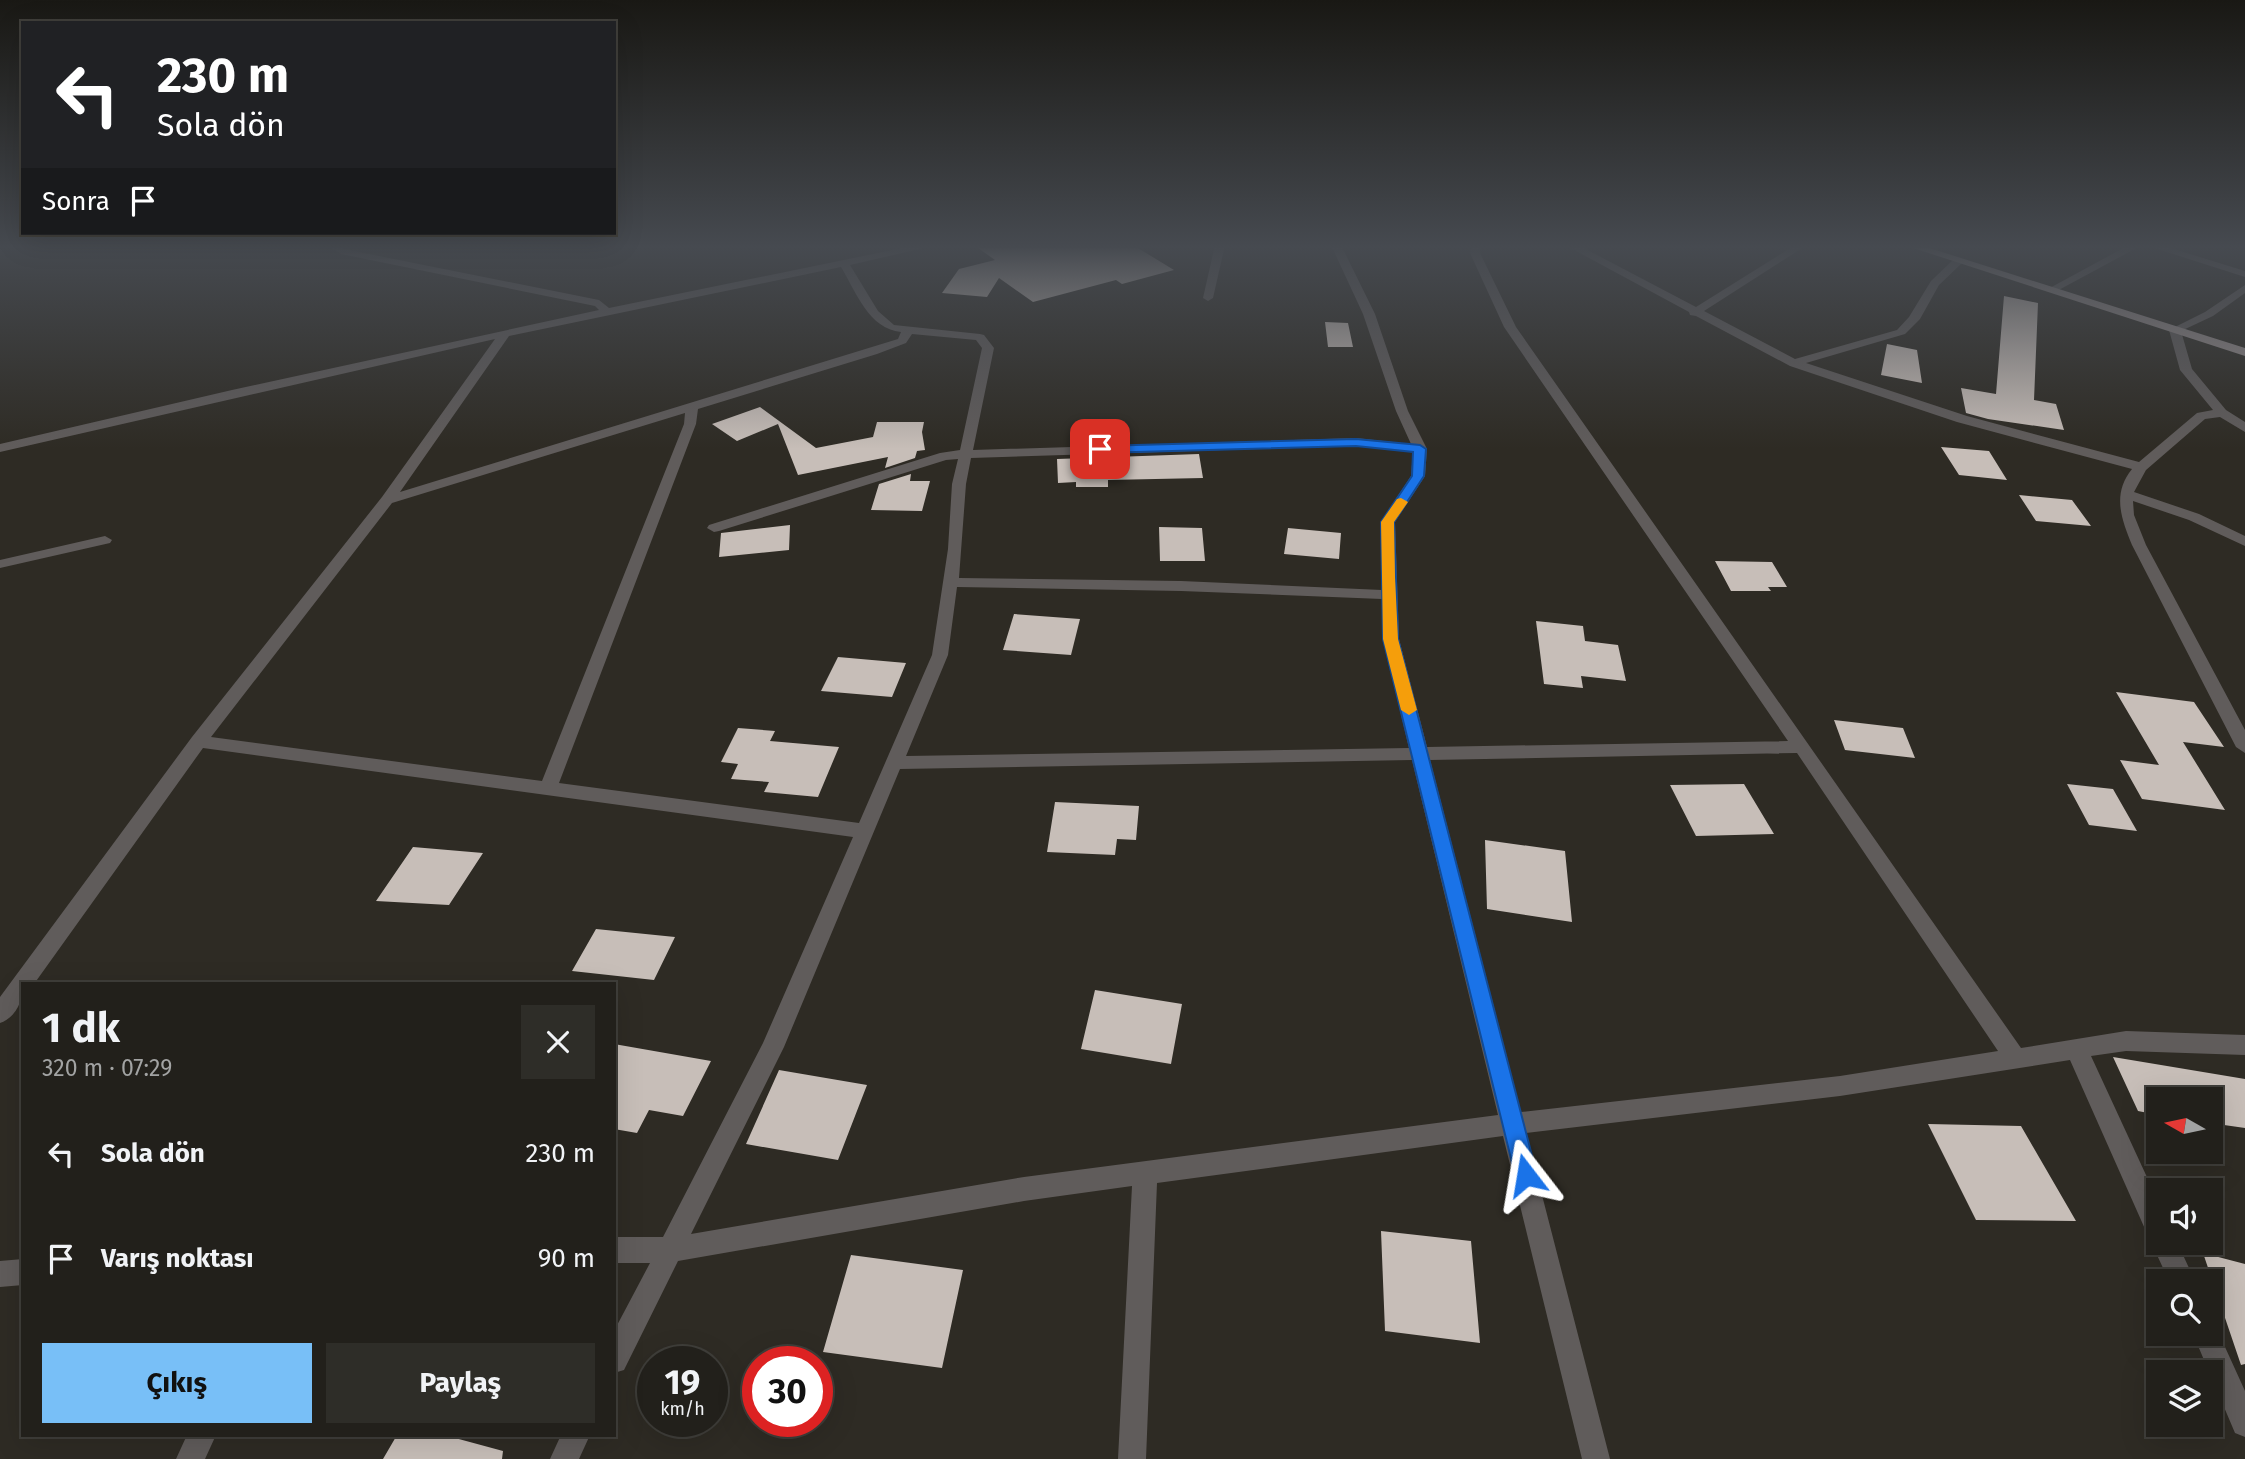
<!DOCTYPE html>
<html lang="tr">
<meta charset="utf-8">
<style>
body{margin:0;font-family:"Fira Sans",sans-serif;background:#2e2d28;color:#f1f3f6;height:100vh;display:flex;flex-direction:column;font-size:26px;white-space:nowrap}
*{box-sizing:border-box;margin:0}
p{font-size:23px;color:#a2a3a3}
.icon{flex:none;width:38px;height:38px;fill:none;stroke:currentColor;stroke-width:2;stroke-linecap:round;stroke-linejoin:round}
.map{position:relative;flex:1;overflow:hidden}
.side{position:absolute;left:21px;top:982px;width:595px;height:455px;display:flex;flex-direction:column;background:#22201b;border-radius:0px;box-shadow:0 7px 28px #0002,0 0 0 2px #3f3e3a}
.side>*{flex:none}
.guide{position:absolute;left:21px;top:21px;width:595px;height:214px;border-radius:0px;box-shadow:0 7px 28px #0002,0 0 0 2px #3f3e3a;background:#202124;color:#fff;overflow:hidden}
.needle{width:46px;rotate:279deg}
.controls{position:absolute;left:2146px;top:1087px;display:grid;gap:14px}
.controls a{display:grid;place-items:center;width:77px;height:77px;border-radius:0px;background:#22201b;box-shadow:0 7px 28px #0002,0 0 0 2px #3f3e3a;font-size:35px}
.speed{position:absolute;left:637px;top:1346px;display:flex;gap:14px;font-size:35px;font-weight:700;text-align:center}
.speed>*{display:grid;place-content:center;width:91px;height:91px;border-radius:50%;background:#22201b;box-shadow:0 7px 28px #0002,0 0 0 2px #3f3e3a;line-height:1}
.speed small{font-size:18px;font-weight:400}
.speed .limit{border:10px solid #d22;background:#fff;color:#111}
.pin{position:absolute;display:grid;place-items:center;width:60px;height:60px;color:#fff;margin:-30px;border-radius:14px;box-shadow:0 4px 10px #0006}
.me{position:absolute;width:77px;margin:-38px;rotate:346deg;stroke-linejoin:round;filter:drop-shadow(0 0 5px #0008)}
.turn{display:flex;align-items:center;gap:24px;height:147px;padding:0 21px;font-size:32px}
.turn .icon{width:91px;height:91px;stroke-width:2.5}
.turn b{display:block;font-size:49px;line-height:60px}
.then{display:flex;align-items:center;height:66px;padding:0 21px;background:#0003;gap:14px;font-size:26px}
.round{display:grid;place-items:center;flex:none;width:74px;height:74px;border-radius:0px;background:#2e2d28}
.headline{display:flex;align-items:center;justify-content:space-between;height:119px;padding:0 21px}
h1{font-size:42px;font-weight:700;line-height:52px}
.action{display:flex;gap:14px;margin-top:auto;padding:14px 21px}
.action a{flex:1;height:80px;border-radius:0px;background:#78bff7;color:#111;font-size:28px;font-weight:700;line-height:80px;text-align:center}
.action a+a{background:#2e2d28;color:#f1f3f6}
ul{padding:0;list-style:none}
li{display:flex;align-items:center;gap:21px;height:105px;padding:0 21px}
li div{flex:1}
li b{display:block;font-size:26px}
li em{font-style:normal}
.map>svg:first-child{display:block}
.building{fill:#c7beb8}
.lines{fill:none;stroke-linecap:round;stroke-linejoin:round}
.minor{fill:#605c5b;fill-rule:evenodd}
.major{fill:#958c8b;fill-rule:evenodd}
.route{fill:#1a73e8;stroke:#114b97;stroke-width:2}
.slow{fill:#f59e0b}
</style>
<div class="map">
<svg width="2245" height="1459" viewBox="0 0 2245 1459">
<rect width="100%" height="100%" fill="#2e2b24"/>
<!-- building -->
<path class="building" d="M974 245H1133L1174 270 1122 284 1116 280 1033 302 999 278 987 297 942 293 959 269 995 260Z
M2004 296 2038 303 2034 400 2056 404 2064 430 1988 419 1966 413 1961 388 1996 394Z
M1325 322 1348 323 1353 347H1328Z
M1887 344 1917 350 1922 383 1881 375Z
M760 407 816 448 873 437 877 422H924L922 432 925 450 917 451 915 458 885 468 888 457 798 475 778 424 737 441 712 424Z
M1941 447 1989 451 2007 480 1959 475Z
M1199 454 1203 478 1108 480V487H1076V482L1058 483 1057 459Z
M911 474 910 481H930L922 511 871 510 879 484Z
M2019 495 2072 500 2091 526 2036 521Z
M790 525 789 550 719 557 721 533Z
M1159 527 1202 528 1205 561H1160Z
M1288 528 1341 533 1339 559 1284 554Z
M1715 561 1772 562 1787 587H1768L1771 591H1731Z
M1014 614 1080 619 1071 655 1003 650Z
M1536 621 1583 626 1585 641 1618 645 1626 681 1581 676 1583 688 1544 684Z
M838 657 906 663 892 697 821 691Z
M2116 692 2194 702 2224 747 2183 742 2225 810 2142 799 2120 760 2159 765Z
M1834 720 1903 728 1915 758 1845 750Z
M738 728 775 731 770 741 839 747 818 797 764 792 769 782 731 779 738 764 721 762Z
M1744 784 1774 834 1696 836 1670 785Z
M2067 784 2113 789 2137 831 2089 825Z
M1055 802 1139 806 1136 840 1117 839 1115 855 1047 852Z
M1485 840 1565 851 1572 922 1487 909Z
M413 847 483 853 449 905 376 901Z
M596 929 675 937 654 980 572 971Z
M1095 990 1182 1004 1171 1064 1081 1049Z
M614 1044 711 1061 683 1116 649 1110 637 1133 614 1129Z
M2113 1057 2245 1079V1128L2210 1123V1099H2158V1115L2138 1111Z
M779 1070 867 1085 838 1160 746 1144Z
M1928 1124 2021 1126 2076 1221 1976 1220Z
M1381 1231 1471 1241 1480 1343 1385 1331Z
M2203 1253 2245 1264V1364L2241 1365Z
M851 1255 963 1270 942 1368 823 1352Z
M397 1435H444L503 1451 502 1459H383Z"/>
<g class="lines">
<!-- minor -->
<path class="minor" d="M327 245H339L344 249 599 300 609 308 917 245H937L850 265 878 311 894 325 980 334 984 335 994 348 973 450 1356 438 1411 444 1396 411 1363 314 1331 245H1341L1375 314 1408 411 1427 449 1425 476 1395 522 1399 639 1427 747 1788 741 1504 327 1470 253 1471 245H1481L1480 253 1516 327 2021 1048 2126 1031 2245 1035V1055L2126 1051 2091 1056 2158 1201V1242H2177L2195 1281H2169L2151 1242 2153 1239 2149 1238 2070 1060 1840 1096 1526 1133 1610 1459H1582L1503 1136 1157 1183 1146 1459H1118L1132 1186 1024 1201 678 1261 624 1370 614 1373V1331L650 1263H614V1237H663L763 1043 853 837 203 748 34 984H23C23 1000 17 1017 0 1023V997L192 737 382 497 495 339 0 452V444L232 390 599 310 595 306 341 254ZM841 267C856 292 869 329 901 332L898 339 400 492 509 336ZM912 334 976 340 982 348 960 450 940 453 709 525 707 528 714 532 719 531 946 460 958 459 952 484 948 549 932 655 859 823 559 783 696 424 698 409 877 354 906 343ZM685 413 684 424 542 781 211 737 392 503ZM1356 446 1413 452 1411 476 1381 522 1382 590 1181 581 959 578 966 484 971 458ZM957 587 1181 591 1382 599 1383 639 1409 748 906 756 948 655ZM1797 753 1998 1051 1840 1076 1521 1112 1430 760ZM1412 760 1498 1115 1024 1177 691 1234 784 1047 900 769Z
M1215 245H1225L1213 298 1208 301 1203 298Z
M1565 245H1578L1696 307 1795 245H1807L1704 311 1795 359 1897 330 1909 317 1931 281 1954 259H1962V263L1939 285 1920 319 1905 334 1806 363 1967 416 2139 462 2197 413 2213 410 2180 370 2169 330 2205 312 2245 285V293L2213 316 2181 331 2192 369 2226 410 2245 422V432L2220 417 2205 419 2146 470 2134 492 2199 514 2245 536V546L2189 520 2133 501 2134 515 2146 545 2245 730V753L2236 747 2132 545C2121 518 2112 494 2132 469L1957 422 1790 366 1696 316 1690 315 1689 312Z
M2129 245H2142L2055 292 2046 290Z
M2145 245H2161L2245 271V277Z
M105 536 112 540 110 543 0 568V560Z
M23 1259V1285L0 1287V1261Z
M2210 1322 2215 1325 2245 1391V1437L2235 1433 2193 1334H2210Z
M187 1435H216L205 1459H176Z
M561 1435H590L579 1459H550Z"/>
<!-- major -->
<path class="major" d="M1904 245H1920L2245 348V356Z"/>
</g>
<!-- sky -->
<linearGradient id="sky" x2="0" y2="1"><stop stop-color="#191814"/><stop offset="0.55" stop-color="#464a50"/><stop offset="1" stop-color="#464a50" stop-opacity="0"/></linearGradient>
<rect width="2245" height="449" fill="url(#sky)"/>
<!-- route -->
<path class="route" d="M1356 439 1420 445 1426 449 1424 476 1394 522 1398 639 1537 1175 1534 1183 1526 1186 1518 1183 1515 1175 1383 639 1381 522 1412 476 1413 452 1356 446 1100 453 1094 449 1100 446Z"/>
<!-- slow -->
<path class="slow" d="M1401 498 1408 502 1394 522 1395 577 1398 639 1417 710 1409 715 1401 710 1383 639 1382 577 1381 522 1397 499Z"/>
</svg>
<div class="controls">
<a><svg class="needle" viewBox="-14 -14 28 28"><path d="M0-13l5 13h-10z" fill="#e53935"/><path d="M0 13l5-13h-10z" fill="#a2a3a3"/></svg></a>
<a><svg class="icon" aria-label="sound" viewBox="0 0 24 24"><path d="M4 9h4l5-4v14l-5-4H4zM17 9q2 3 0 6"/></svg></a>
<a><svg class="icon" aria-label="search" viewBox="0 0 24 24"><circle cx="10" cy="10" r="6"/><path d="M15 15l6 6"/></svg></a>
<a><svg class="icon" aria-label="layers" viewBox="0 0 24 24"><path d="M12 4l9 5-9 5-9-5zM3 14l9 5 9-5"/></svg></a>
</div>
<div class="speed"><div>19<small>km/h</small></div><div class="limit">30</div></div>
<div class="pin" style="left:1100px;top:449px;background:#d93025"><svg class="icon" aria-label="arrive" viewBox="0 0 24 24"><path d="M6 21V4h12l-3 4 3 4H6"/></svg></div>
<svg class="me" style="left:1526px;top:1175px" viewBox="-20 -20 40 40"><path d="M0-17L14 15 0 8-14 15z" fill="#1a73e8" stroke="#fff" stroke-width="4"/></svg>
<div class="guide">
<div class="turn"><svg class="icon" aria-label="left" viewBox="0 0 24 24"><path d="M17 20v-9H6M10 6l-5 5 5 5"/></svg><div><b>230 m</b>Sola dön</div></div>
<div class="then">Sonra<svg class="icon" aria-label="arrive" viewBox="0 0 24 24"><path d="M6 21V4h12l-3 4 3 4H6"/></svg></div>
</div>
<section class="side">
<div class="headline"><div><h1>1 dk</h1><p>320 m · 07:29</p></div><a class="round"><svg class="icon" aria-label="close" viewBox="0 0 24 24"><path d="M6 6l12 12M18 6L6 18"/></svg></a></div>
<ul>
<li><svg class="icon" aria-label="left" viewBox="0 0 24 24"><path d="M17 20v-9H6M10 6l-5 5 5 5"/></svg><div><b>Sola dön</b></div><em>230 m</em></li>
<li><svg class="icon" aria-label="arrive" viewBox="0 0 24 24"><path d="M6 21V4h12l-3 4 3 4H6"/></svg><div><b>Varış noktası</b></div><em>90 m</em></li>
</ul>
<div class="action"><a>Çıkış</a><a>Paylaş</a></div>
</section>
</div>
